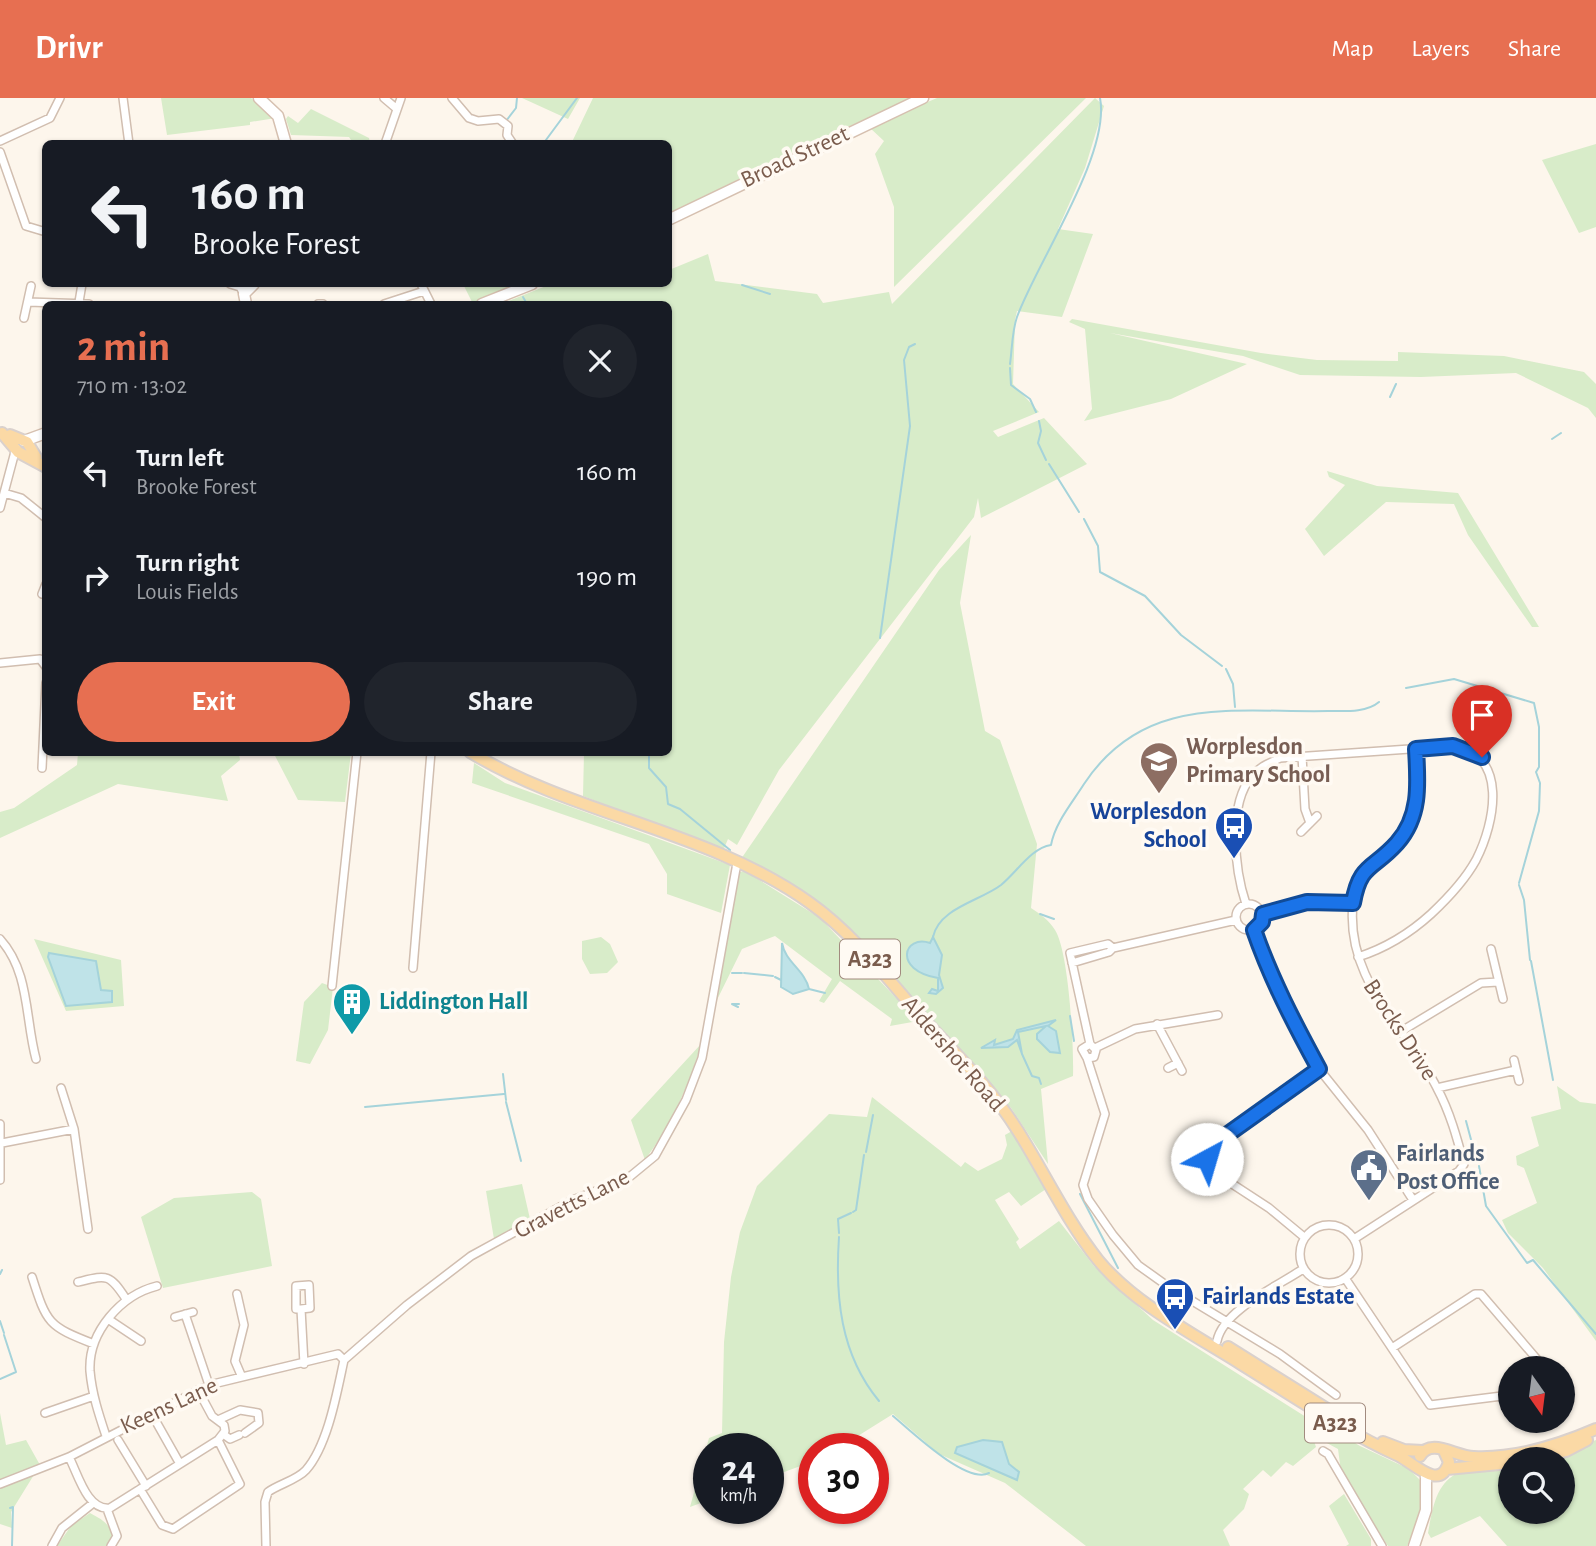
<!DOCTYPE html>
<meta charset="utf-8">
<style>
body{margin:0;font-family:"Alegreya Sans",sans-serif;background:#20242c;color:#f1f3f6;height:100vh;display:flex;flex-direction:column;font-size:26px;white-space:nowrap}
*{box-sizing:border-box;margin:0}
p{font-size:23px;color:#9ea1a6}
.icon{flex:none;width:38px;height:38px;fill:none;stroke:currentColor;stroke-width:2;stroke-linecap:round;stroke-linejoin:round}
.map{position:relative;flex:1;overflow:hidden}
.drawer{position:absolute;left:42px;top:203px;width:630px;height:455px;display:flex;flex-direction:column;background:#171b24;border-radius:10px;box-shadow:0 2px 5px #0004}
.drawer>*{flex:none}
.banner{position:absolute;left:42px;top:42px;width:630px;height:147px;border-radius:10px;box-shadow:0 2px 5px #0004;background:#171b24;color:#f1f3f6;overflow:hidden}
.needle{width:46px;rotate:166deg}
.tools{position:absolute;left:1498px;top:1258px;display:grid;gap:14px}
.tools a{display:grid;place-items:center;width:77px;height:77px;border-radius:50%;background:#171b24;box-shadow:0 2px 5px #0004;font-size:35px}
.speed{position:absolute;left:693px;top:1335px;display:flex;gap:14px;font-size:35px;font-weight:700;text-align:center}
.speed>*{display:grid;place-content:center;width:91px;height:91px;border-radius:50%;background:#171b24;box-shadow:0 2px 5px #0004;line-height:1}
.speed small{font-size:18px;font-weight:400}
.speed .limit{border:10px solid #d22;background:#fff;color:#111}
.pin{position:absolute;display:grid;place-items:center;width:60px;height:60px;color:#fff;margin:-72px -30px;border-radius:50% 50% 50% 0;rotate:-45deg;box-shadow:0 0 7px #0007}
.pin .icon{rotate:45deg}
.me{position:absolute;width:77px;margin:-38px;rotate:39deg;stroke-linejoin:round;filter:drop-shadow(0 0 5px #0008)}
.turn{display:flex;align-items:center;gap:24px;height:147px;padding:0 35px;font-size:32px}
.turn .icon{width:91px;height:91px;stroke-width:2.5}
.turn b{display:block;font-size:49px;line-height:60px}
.round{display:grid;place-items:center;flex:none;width:74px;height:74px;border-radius:37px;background:#20242c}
.headline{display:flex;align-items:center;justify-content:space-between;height:119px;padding:0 35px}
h1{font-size:42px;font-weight:700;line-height:52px;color:#e76f51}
.primary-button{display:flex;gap:14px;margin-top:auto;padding:14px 35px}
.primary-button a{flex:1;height:80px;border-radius:42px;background:#e76f51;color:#fff;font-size:28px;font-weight:700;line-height:80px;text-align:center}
.primary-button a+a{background:#20242c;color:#f1f3f6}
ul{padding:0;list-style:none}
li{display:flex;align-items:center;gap:21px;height:105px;padding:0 35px}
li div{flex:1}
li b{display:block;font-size:26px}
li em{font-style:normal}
header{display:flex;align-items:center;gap:42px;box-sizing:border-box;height:98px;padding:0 35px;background:#e76f51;color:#fff}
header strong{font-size:33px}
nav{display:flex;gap:38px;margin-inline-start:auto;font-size:24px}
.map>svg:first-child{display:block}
.green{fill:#d8ecc9;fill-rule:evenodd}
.water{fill:#bfe3e8;stroke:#a5d3da;stroke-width:2}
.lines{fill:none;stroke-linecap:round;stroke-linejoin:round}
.stream{stroke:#a5d3da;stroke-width:2}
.street-casing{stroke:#d1beb0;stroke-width:10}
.secondary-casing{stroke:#d6c0b0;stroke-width:13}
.primary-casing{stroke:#dad1cd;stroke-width:14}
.street{stroke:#fff;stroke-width:7}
.secondary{stroke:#fff;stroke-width:10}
.primary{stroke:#fbd9a5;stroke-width:10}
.route-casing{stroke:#114b97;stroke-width:18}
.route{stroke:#1a73e8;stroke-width:12}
.labels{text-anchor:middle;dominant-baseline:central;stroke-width:7;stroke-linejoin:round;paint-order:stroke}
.shield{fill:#fffaf3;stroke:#a28b7f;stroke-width:2}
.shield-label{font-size:23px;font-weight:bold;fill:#7a5c4d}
.street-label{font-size:24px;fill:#7a5c4d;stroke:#fffaf3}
.education-label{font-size:24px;font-weight:bold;fill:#785e54;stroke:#fffaf3;text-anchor:start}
.transit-label{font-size:24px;font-weight:bold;fill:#164399;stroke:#fffaf3;text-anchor:end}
.culture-label{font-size:24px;font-weight:bold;fill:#0d838f;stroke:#fffaf3;text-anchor:start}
.service-label{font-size:24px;font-weight:bold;fill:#4e5e75;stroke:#fffaf3;text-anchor:start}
</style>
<header>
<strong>Drivr</strong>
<nav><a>Map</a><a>Layers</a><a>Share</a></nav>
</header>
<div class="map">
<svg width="1596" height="1448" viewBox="0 0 1596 1448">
<rect width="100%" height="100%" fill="#fdf6ec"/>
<!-- green -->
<path class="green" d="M161 0H251L276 20 250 24V27L167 37Z
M522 0H580L568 21Z
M593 0H914L820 41 669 116 668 46H571Z
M937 0H1086L894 189V109L875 56 884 43 869 29Z
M1095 0 1104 8 1085 70 1058 131 1093 136 1062 219 1017 213 1015 222 1013 286 1039 314 993 333 998 339 1044 320 1087 366 981 420 978 400 974 419 779 672 737 747 728 741 723 753 583 698 584 655 668 654V206H501L551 186H668L669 172 708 156 715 183 817 196 823 205 889 194 892 206Z
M311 11 369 40 370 45H353L349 39 291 37 286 21 288 18 298 25Z
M1596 46V129L1579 135 1542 62Z
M463 186H521L473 206Z
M1072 221 1261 255 1317 262 1398 263V254L1504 258 1584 274 1596 286V320L1588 310 1516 275 1421 279 1300 277 1243 258 1110 235 1247 266 1171 301 1084 323 1092 311 1085 231 1069 224Z
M1327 373 1377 388 1458 395 1539 529H1532L1468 437 1454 406 1386 404 1324 458 1305 431 1345 387 1329 379Z
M971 437 960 505 985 633 1000 642 1037 746 1031 810C1040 816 1049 822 1055 832 1069 854 1074 949 1073 978L1041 991 1048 1066 1011 1010 854 835 820 805 787 784 741 761 939 472Z
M273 654 351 655 345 704 298 702Z
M78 655H239L240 662 221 678 228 703 118 686 0 740V714L14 710 77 667Z
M474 665 505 685 730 767 721 815 667 796V776L649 746 472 685Z
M745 773 820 820 918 923 890 928 892 921 840 883 824 905 819 903 832 881 775 838 742 851 715 906 740 774Z
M601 839 610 846 618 864 607 875 590 876 582 861V843Z
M34 841 121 862 124 908 66 913ZM49 855 96 863 101 892 48 859Z
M322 885 333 889 328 932 310 966 296 963 304 904Z
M701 946C689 989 671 1026 645 1062L631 1022Z
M1557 988 1580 1004 1596 1006V1243L1543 1170 1508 1135 1502 1122 1537 1105 1524 1070 1517 1067 1516 1058 1539 1048 1531 1019 1561 1011Z
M872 999 961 1069 965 1064 978 1073 1002 1061 1007 1047 1005 1037 1012 1033 1046 1091 1021 1108 1009 1094 995 1102 1019 1141 1016 1144 1020 1151 1059 1123 1094 1168 1153 1222 1306 1319 1316 1349 1293 1368 1286 1364 1271 1379 1263 1372 1243 1391 1249 1396 1244 1411 1223 1432 1230 1448H1086L1005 1385 939 1356 893 1316 837 1351H814V1363L768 1380V1351H709V1402L690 1409 709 1340 722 1335 724 1244 731 1179 740 1134 757 1088 829 1016 867 1019Z
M522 1086 530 1121 494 1141 486 1093Z
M252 1094 261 1101 272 1168 163 1190 141 1119 174 1100Z
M0 1315 6 1347 26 1342 40 1367 11 1414 12 1430 0 1426Z
M1320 1324 1360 1348 1409 1371 1420 1382 1421 1415 1407 1448H1388L1341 1374 1338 1351 1325 1344Z
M1596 1342V1448H1507L1480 1418 1431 1440 1428 1435C1432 1414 1435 1387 1456 1376L1510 1371V1414H1563V1362L1548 1361Z
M1344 1396 1371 1441V1448H1346L1349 1446 1329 1408Z
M90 1415C103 1422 109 1425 114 1440L108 1448H57L71 1428Z"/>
<!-- water -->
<path class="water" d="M933 839 942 857 939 877 943 890 936 896 929 895 932 891 938 893V880C892 872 904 836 930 845Z
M782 845C785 864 805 872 809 891L793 896 781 889Z
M49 855 96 863 101 892 112 893V904L66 908 48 859Z
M1056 922 1048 928 1056 933 1060 955 1050 954 1037 941V936L1046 928 1018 934 1022 956 1017 942 1008 949 981 950 995 942 994 947 1013 941 1017 932Z
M983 1342 1002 1344 1009 1366 1019 1374 1017 1382 955 1355 957 1349Z"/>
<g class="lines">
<!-- stream -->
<path class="stream" d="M506 23 516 10 517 0
M543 46 577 0
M742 187 770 196
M523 199 527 206
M1010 266C1012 252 1012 233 1017 219 1037 164 1111 56 1100 0
M1010 270 1011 287 1030 301 1036 314
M1390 299 1396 286
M1039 323 1041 333 1038 345 1046 362
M1552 341 1561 335
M1049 366 1079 414
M1084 421 1098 448 1100 474 1145 498 1181 537 1222 568
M880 540 910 328 904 262 909 249 915 246
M1226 571 1233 586 1235 609
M1406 590 1454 581 1534 605 1539 629V669L1536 674 1540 685 1539 713 1519 785
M649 654V670L666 689 668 706 680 711 730 752
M1519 787 1524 802 1530 862
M1040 816 1054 821
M933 839C939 810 980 803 1001 787 1017 774 1031 750 1051 747 1055 725 1072 705 1084 686 1144 595 1235 615 1328 613 1344 613 1366 615 1379 604
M1531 863 1553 982
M732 875H742
M744 875 773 878
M775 879 781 882
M809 891 825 895
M738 909 732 906H739
M1070 918 1074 943
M1022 956 1032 978 1039 980 1041 986
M503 976 506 1002
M506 1004 521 1063
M365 1009 504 996
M1466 1023 1476 1060
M866 1054 873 1017
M1479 1068 1486 1108 1527 1165 1533 1162 1596 1236
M1080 1096 1118 1170
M853 1114 856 1112 864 1057
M839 1135 838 1121 851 1115
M839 1139C835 1198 840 1256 879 1303
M0 1176 2 1172
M0 1223 4 1235
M0 1281 16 1274 4 1237
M893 1318C911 1333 967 1387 989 1375
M10 1410 13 1409 12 1448"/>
<defs>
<path id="street" d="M123 0 129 46
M384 0 397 11
M452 0 469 20 478 23 499 21 508 28 507 37 513 46
M0 43 50 20 60 0
M385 46 401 0
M0 54 26 128 46 134
M230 186 240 189 244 196
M421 186 431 206
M28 204 89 206
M79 204 82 186
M318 206H323
M384 206 424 193
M24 220 31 188
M4 395 21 400 46 420
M0 410 16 350
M42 496 46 486
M0 565 40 561 46 569
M1302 658 1305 711 1310 725
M42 670 46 585
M1301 734 1317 718
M1236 819a13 13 0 1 1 26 0a13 13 0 1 1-26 0Z
M1246 806C1235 773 1227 707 1252 678 1259 669 1270 665 1280 660L1453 648C1509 656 1495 725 1476 762 1465 782 1447 801 1431 816 1409 836 1386 850 1358 859
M1263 816 1307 804 1353 805
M1254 832 1277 893 1319 971 1368 1032 1413 1102
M0 841C30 874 25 921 36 961
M1491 851 1503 901
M1072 865 1109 854 1113 850 1236 822
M413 870 431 654
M332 888 357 654
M1157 926 1182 973
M1400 934 1481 885 1498 884
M1090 946 1082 951 1087 960 1094 959 1096 952 1090 946 1070 855 1108 846 1113 850
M1095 950 1135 931 1218 917
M1087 960 1105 1016 1083 1087 1088 1101 1113 1137 1138 1167 1166 1187 1280 1256 1336 1297
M1514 962 1519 983
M1168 970 1178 965
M61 990 74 1031 88 1131
M1437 990 1516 972
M0 1026V1082
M2 1045 74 1031
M1208 1051 1191 1053 1187 1061 1191 1067H1209
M1300 1156a29 29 0 1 1 58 0a29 29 0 1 1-58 0Z
M1304 1139 1269 1110 1217 1076 1206 1057 1208 1051 1223 1039 1319 971
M1354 1141 1459 1073 1464 1066C1457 1040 1450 1014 1437 990 1405 927 1345 883 1353 805 1357 765 1383 767 1402 739 1421 711 1418 682 1416 651
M32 1179C47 1226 48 1228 94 1246
M1345 1180 1430 1307 1510 1297
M78 1184C107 1177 109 1175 126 1201
M237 1196 244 1227 235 1263 241 1277
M301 1211 310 1210 309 1187 296 1188V1211H301L304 1266
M185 1216 209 1287
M175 1219 193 1214
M108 1221 141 1243
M1217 1243C1223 1212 1278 1188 1303 1171
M1392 1250 1475 1196H1481L1541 1266V1270
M344 1262 407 1207 471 1158 573 1102 627 1081 655 1058 686 1002 702 960 737 765
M45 1315 94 1298
M154 1320 180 1366
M218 1322 240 1312 258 1315 259 1325 245 1335
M223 1336 230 1341 239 1337
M106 1338C99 1317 92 1296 90 1273 88 1234 121 1197 157 1188
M118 1342 146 1388
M1323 1353 1328 1356 1382 1448
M69 1359C78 1376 87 1413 110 1410L218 1342 225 1333 224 1327 212 1318 198 1292
M0 1386 69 1359 209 1287 338 1256 344 1262
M140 1391 162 1427 173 1431 240 1386 218 1342
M107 1411 117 1438 111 1448
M52 1448 62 1430 92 1406
M266 1448 265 1404 268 1394C279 1386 297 1382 306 1372 328 1347 337 1294 344 1262"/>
<path id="secondary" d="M259 0 278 18 286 46
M668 122 923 0
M246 206 244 196 254 186
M482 206 532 186
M24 343 46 335
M1414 1448 1426 1412V1376"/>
<path id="primary" d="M2 335 18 354 46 369
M10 337 27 344 36 359
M470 654C576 718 708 732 810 805 851 834 883 875 916 913 952 952 990 988 1018 1033 1045 1076 1067 1123 1098 1162 1133 1205 1195 1237 1241 1266 1293 1298 1344 1333 1399 1358 1415 1366 1440 1394 1449 1364L1444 1353
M1228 1249 1327 1311
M1383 1344 1404 1352 1423 1353
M1420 1358C1431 1339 1456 1359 1474 1359 1515 1361 1559 1347 1596 1331
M1530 1362 1566 1353 1587 1342
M1447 1371 1510 1365"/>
</defs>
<!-- street casing -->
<use href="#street" class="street-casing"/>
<!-- secondary casing -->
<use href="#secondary" class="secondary-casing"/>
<!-- primary casing -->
<use href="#primary" class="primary-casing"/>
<!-- street -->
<use href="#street" class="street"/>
<!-- secondary -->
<use href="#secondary" class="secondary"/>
<!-- primary -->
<use href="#primary" class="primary"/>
</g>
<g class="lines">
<defs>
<path id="route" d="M1207 1061V1054L1214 1046 1319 971C1294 925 1271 881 1254 832L1262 824 1263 816 1307 804 1353 805C1360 765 1373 772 1397 745 1421 718 1418 685 1416 651L1453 648 1482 659"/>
</defs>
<!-- route casing -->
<use href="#route" class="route-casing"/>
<!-- route -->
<use href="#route" class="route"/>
</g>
<!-- icons -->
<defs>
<symbol id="school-pin" viewBox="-11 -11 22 30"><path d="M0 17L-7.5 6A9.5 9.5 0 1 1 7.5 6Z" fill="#8d6e63" stroke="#fffaf3"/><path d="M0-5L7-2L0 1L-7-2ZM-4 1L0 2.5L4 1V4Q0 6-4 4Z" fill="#fff"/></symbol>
<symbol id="bus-pin" viewBox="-11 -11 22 30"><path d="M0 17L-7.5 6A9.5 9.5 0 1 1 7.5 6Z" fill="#1a4fb4" stroke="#fffaf3"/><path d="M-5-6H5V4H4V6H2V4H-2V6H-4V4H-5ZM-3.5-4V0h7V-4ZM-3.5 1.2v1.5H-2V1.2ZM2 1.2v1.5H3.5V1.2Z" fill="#fff"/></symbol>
<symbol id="building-pin" viewBox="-11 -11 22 30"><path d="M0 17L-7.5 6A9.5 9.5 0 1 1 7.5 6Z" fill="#0f9aa8" stroke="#fffaf3"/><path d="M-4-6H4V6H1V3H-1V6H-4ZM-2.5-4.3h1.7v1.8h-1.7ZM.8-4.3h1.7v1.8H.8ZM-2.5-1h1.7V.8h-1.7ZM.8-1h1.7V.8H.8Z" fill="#fff"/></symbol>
<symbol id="civic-pin" viewBox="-11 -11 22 30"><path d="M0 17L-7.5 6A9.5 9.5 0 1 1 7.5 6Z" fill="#5c6f8a" stroke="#fffaf3"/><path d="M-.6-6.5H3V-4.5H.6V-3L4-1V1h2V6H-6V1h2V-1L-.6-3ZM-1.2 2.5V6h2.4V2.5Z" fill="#fff"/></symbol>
</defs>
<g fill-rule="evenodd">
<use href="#school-pin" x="1137" y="641" width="44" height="60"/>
<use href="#bus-pin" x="1212" y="706" width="44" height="60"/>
<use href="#building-pin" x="330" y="882" width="44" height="60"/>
<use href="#civic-pin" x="1347" y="1048" width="44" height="60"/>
<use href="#bus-pin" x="1153" y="1177" width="44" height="60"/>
</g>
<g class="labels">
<!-- shield labels -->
<g class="shield">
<rect x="840" y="841.5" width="60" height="39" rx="5"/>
<rect x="1305" y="1305.5" width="60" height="39" rx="5"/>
</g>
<g class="shield-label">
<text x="870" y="861">A323</text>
<text x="1335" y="1325">A323</text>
</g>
<!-- street labels -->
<g class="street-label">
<text transform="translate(795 59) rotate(-25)">Broad Street</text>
<text transform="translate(1400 932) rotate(57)">Brocks Drive</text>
<text transform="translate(953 956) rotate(49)">Aldershot Road</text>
<text transform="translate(572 1106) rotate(-27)">Gravetts Lane</text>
<text transform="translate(169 1308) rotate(-25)">Keens Lane</text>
</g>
<!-- education labels -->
<g class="education-label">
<text x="1186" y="649">Worplesdon<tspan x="1186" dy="28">Primary School</tspan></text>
</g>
<!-- transit labels -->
<g class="transit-label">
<text x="1207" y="714">Worplesdon<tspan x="1207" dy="28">School</tspan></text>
<text x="1202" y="1199" text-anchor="start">Fairlands Estate</text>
</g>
<!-- culture labels -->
<g class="culture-label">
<text x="379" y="904">Liddington Hall</text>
</g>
<!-- service labels -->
<g class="service-label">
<text x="1396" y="1056">Fairlands<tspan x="1396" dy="28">Post Office</tspan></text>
</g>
</g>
</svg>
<div class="tools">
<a><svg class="needle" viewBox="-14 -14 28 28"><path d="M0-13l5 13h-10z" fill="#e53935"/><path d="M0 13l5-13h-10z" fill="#9ea1a6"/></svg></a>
<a><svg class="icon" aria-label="search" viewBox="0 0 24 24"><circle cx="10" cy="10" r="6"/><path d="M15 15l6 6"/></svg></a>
</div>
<div class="speed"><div>24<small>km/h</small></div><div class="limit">30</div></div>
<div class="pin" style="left:1482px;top:659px;background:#d93025"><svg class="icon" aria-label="arrive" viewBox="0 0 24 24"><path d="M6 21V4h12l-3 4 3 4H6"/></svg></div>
<svg class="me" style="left:1207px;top:1061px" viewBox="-20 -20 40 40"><circle r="19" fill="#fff"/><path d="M0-13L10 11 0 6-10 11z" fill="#1a73e8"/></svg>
<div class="banner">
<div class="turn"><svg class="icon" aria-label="left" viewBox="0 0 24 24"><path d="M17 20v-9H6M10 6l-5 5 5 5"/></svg><div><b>160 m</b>Brooke Forest</div></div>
</div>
<section class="drawer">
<div class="headline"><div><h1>2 min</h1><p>710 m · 13:02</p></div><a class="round"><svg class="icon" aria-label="close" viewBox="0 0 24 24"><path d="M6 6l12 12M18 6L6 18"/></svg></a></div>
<ul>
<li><svg class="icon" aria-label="left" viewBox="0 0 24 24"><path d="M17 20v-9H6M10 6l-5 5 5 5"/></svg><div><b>Turn left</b><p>Brooke Forest</p></div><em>160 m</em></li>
<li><svg class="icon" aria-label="right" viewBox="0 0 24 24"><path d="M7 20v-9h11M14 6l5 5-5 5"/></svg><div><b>Turn right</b><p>Louis Fields</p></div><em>190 m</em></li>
</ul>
<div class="primary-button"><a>Exit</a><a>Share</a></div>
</section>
</div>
